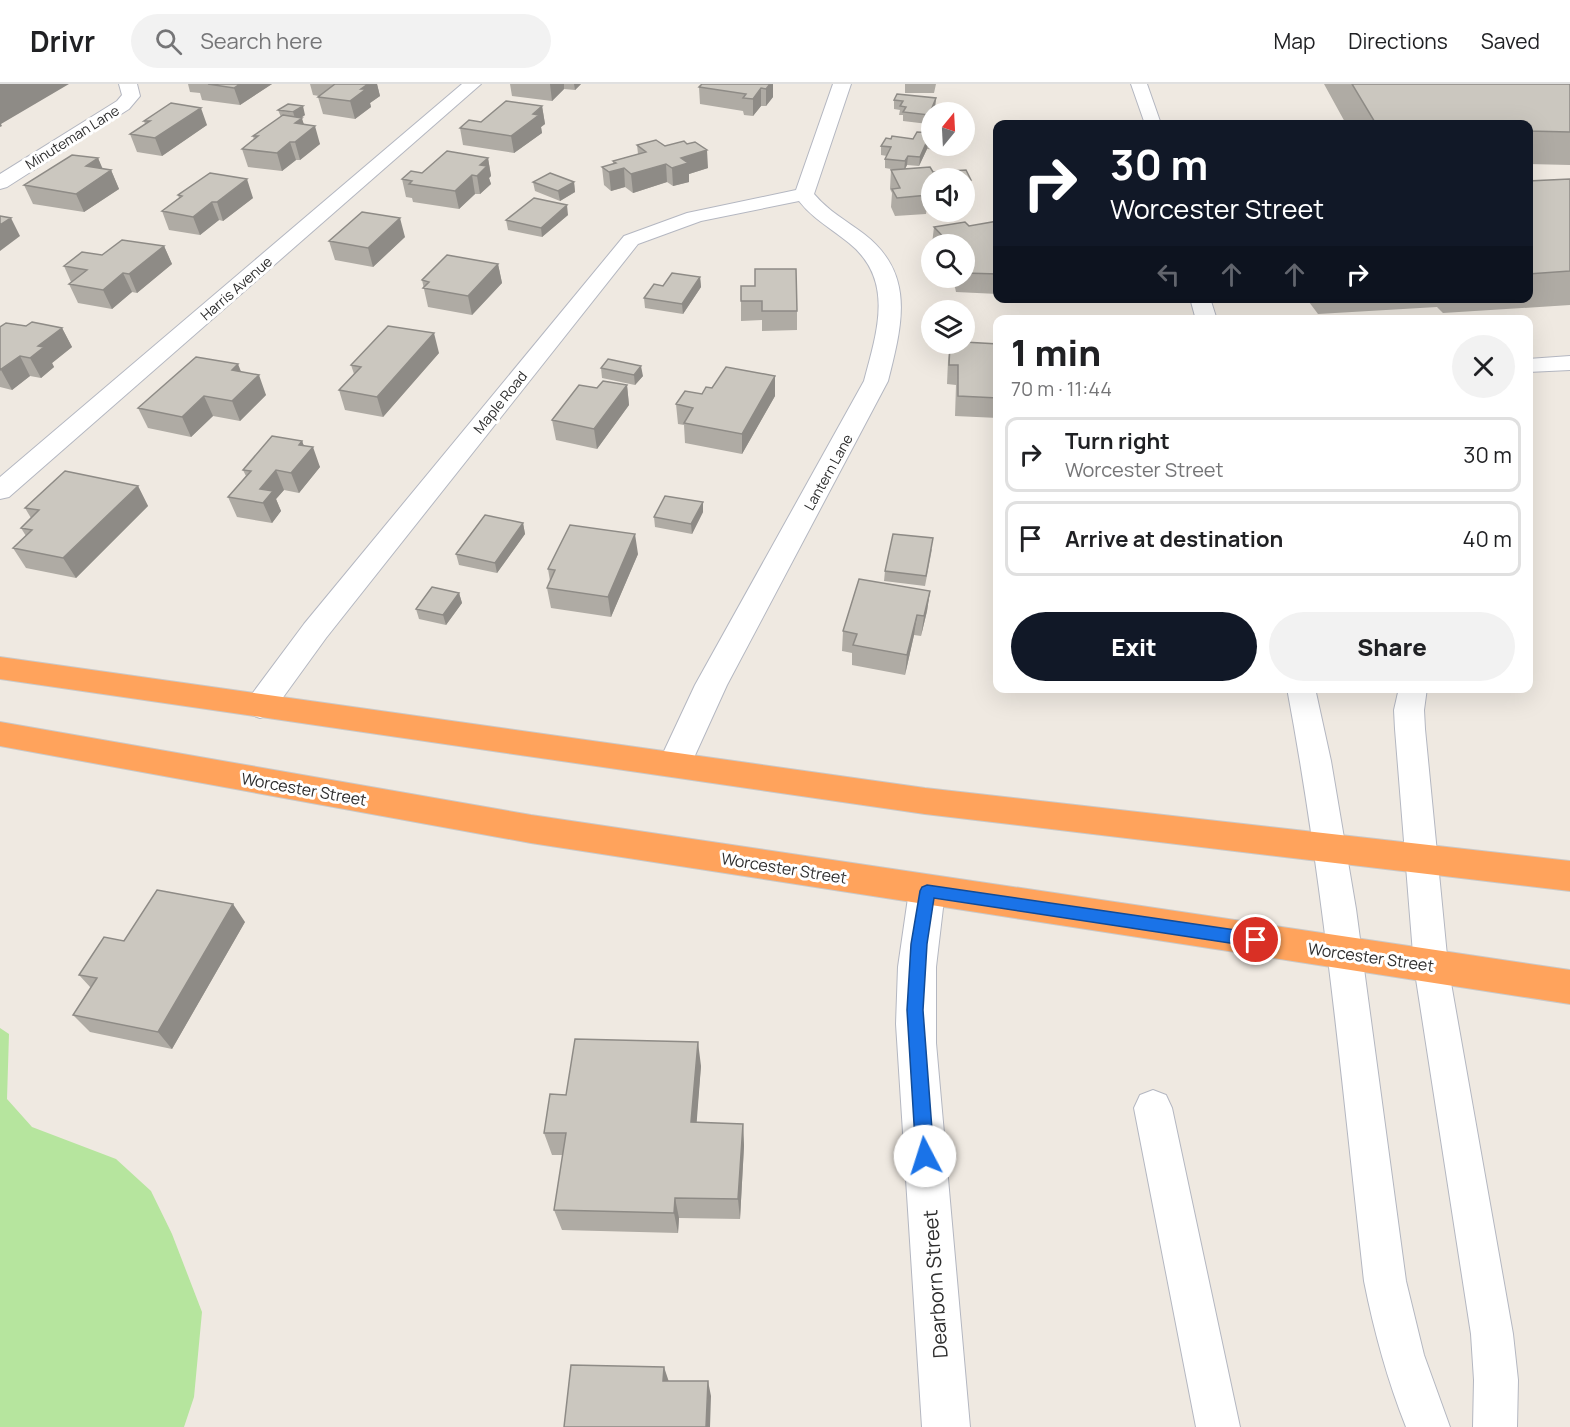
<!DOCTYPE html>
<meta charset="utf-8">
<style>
body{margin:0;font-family:Manrope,sans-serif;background:#f2f2f2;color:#202124;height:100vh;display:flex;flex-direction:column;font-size:22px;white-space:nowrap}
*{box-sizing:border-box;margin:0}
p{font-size:20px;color:#757577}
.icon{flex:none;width:33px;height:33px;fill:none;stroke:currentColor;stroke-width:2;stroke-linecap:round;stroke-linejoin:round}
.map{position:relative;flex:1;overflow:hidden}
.details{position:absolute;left:993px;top:231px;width:540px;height:378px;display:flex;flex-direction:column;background:#fff;border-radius:12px;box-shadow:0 6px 24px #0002}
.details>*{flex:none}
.guide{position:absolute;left:993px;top:36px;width:540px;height:183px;border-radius:12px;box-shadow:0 6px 24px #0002;background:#111827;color:#fff;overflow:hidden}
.needle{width:39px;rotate:18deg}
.controls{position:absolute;left:921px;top:18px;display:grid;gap:12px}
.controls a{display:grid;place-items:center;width:54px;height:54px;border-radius:50%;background:#fff;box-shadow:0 6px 24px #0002;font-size:30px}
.pin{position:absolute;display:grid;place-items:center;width:51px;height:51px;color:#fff;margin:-26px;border:3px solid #fff;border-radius:50%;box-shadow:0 2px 6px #0007}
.me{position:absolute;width:66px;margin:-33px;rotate:355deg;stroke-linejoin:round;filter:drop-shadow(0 0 4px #0008)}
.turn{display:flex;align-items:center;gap:21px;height:126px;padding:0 18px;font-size:27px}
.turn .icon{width:78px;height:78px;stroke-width:2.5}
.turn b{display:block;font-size:42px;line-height:51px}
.lanes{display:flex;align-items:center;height:57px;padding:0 18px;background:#0003;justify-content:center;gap:30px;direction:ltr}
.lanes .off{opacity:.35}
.round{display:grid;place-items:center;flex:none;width:63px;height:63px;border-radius:32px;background:#f2f2f2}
.summary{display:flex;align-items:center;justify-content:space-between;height:102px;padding:0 18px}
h1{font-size:36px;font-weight:800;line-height:45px}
.button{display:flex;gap:12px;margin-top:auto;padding:12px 18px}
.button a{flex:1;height:69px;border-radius:36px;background:#111827;color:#fff;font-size:24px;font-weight:800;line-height:69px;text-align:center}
.button a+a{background:#f2f2f2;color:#202124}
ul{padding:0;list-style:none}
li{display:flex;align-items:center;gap:18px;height:75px;margin:0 12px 9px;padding:0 6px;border:3px solid #e0e0e0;border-radius:12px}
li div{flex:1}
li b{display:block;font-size:22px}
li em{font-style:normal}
header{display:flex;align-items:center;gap:36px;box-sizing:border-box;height:84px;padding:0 30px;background:#fff;border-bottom:2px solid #e0e0e0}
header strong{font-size:28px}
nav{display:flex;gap:33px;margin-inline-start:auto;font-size:21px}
.search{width:420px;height:54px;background:#f2f2f2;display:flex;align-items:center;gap:15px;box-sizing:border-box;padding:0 21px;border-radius:33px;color:#757577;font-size:22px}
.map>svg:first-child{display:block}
.green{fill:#b6e59e}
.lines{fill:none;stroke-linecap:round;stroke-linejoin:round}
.lane-casing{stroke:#b4b7c1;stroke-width:2}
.street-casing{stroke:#b4b7c1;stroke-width:2}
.highway-casing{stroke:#c9c9c9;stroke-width:2}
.lane{fill:#fff;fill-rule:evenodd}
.street{fill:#fff;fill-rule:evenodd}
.highway{fill:#ffa35c;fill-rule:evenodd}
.wall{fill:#afaba4}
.shaded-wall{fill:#8e8b86}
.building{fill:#cbc7bf;stroke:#8e8b86;stroke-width:1.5}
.route{fill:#1a73e8;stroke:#114b97;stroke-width:1.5}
.labels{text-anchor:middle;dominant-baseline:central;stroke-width:6;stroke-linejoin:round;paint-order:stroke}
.far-street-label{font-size:14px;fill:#2e2e2e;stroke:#fff}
.street-label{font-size:16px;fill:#2e2e2e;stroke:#fff}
.near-street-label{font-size:20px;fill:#2e2e2e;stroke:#fff}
</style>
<header>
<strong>Drivr</strong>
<div class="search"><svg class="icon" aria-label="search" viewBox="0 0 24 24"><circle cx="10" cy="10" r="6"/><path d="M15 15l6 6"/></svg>Search here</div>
<nav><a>Map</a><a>Directions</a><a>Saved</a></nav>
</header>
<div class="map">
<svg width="1570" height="1343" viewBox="0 0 1570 1343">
<rect width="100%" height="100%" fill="#efe9e1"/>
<!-- green -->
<path class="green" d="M0 944 9 950 7 1015 32 1043 116 1075 151 1107 172 1150 202 1228 194 1313 184 1343H0Z"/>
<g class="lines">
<defs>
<path id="lane" d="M1131 0H1147L1161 40H1145Z
M1190 214H1210L1217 236H1196Z
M1570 272V286L1528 288V275Z
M1287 604H1315L1331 677 1356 825 1406 1197 1424 1271 1450 1343H1406C1387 1295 1374 1247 1364 1197 1342 999 1324 801 1287 604Z
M1399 604H1427L1424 626 1425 645 1448 882 1513 1250 1518 1296 1517 1343H1473L1474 1296 1471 1250 1414 882 1395 645 1394 626Z
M1153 1006 1166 1011 1172 1024 1240 1343H1196L1134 1024 1140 1011Z"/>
<path id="street" d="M119 0H137L140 12 129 25 7 103 0 105V90L117 17 122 11Z
M462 0H481L9 413 0 415V393Z
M833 0H851L814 110C828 127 847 137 864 150 916 190 902 241 888 297L727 601 687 689 675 693 663 689 658 680 695 601 864 297C877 248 895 196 849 159 832 145 813 135 799 117L701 137 638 160 326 554 271 630 260 634 249 630 244 622 249 614 304 540 624 152 687 129 796 106Z
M927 792 940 796 945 807 936 883V959L970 1343H922L896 940 898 883 909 807 914 796Z"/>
<path id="highway" d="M0 573 925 704 1570 777V807L925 730 0 595Z
M0 638 531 731 1570 886V920L531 759 0 662Z"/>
</defs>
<!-- lane casing -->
<use href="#lane" class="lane-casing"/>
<!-- street casing -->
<use href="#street" class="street-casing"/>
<!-- highway casing -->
<use href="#highway" class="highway-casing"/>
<!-- lane -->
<use href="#lane" class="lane"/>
<!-- street -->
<use href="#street" class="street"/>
<!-- highway -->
<use href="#highway" class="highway"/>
</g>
<!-- wall -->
<path class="wall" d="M188 0H272L240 21 202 16 200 9 190 8Z
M310 0H377L380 12 370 19 371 23 355 35 323 30 318 13 319 12 313 11Z
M510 0H581L575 6 564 5 552 17 512 12Z
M773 0V13L766 22H761L753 32 744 31 743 27 700 20 699 3Z
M905 0H936L934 9H905Z
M1324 0H1570V81L1528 80V40H1346Z
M936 14 935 23 928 40 903 37V31H899L900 26 894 25V16Z
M542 22 545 40 541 43 542 49 514 69 463 61 460 44Z
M278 26 305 31 301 34 304 40 320 60 300 76H296L282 87 248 83 242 65 254 56 253 52 281 33Z
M144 37 207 41 162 72 137 68 130 50 145 40Z
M917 48 932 49V62H941L939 66 927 65 919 82 907 81 905 85 930 83 933 88 966 86 971 96 969 114 964 115V94H932V122L927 123 926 130 895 132 891 123 892 109 890 105 891 86H897L885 84V75L887 72 881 71V62L886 54 891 55 892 52 913 55Z
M637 61 665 62 708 84 689 90V98L673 102 667 98 633 109 625 103 611 107 604 101 602 83 613 80V77L638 70Z
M98 74 102 85 111 86 119 105 84 128 33 120 24 101Z
M488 74 491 92 489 94 491 100 480 110H475L459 125 413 118 412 114 406 113 402 95 422 89Z
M1570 95V221L1443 229 1437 223 1318 230 1306 214H1528V97Z
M533 98H574L575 108 560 117 535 107Z
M178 111 253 114 223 137 219 136 200 151 169 146 162 127 179 114Z
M568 131 542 153 508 146 506 136Z
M998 137V210L956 208 953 194H964V160H932L934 143 969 142Z
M405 153 373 183 335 176 329 157Z
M164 162 172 180 137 209 132 208 112 225 78 219 69 200 71 198 64 182 102 171Z
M498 180 502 199 472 231 428 223 422 196Z
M700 193 701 203 683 230 645 224 644 214 663 202Z
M741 202 797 227V246L762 247V236L741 237Z
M26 242 62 244 72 263 52 279 54 283 41 294 30 292 12 306 0 303V243Z
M950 260H998V334L955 332 956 301 947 300 948 277Z
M439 269 383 333 345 326 339 306 354 290 351 281Z
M601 284 643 292 635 301 602 294Z
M241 288 266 311 240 337 213 332 191 353 148 344 138 324Z
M775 292V312L742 370 685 359 684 341 678 340 676 320 702 310 712 304Z
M627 301 629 321 597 365 556 356 552 336 597 304Z
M302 357 304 362 320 383 299 409 284 406 276 415 281 427 272 439 237 433 228 413 246 392 243 386Z
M138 402 148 422 76 494 26 484 13 464 26 452 21 444 31 434 25 424Z
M703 428 692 450 655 443 654 433Z
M523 439 525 450 497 489 459 481 456 470Z
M932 465 925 502 884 497 885 487Z
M638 470 611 533 551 524 547 504 550 497 548 485Z
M930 507 927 527 921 552 914 551 905 591 852 581V569L842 567 843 547Z
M459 509 462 519 446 541 419 535 416 525Z
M245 838 172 965 90 948 73 931 91 904 79 891 124 857Z
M701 982 696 1039 743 1040 744 1062 740 1135 679 1134 678 1149 562 1146 554 1126 563 1071H552L544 1049 566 1011Z"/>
<!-- shaded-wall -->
<path class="shaded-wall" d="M0 0H69L1 40 2 42 0 43Z
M240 0H272L240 21 234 4Z
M368 0H377L380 12 370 19 371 23 355 35 350 17 361 5Z
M550 0H564V5L552 17Z
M574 0H581L575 6Z
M770 0H773V13L766 22V5Z
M761 4V22L753 32V15Z
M936 14 935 23 933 28H932V32L928 40 929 31Z
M303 22 305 31 296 37 293 28Z
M542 22 545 40 541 43 542 49 514 69 511 52Z
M201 24 207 41 162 72 155 54Z
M302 34 306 49 315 42 320 60 300 76 295 58V39Z
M928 55 927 65 919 82 920 73Z
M290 58 296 76 282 87 277 69Z
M707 66 708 84 689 90V98L673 102 672 84 681 74Z
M908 72 907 81 904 87 905 77Z
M98 74 105 90 111 86 119 105 84 128 76 110 86 82Z
M488 74 491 92 489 94 491 100 480 110 477 92 480 81Z
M666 80 667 98 633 109 631 90Z
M624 84 625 103 611 107 609 88Z
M472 91 475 110 459 125 455 107Z
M247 95 253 114 223 137 217 118Z
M574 98 575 108 560 117 558 107Z
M212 118 219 136 200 151 193 133Z
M567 121 568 131 542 153 541 144Z
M11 134 20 152 0 167V141Z
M400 134 405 153 373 183 368 164Z
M164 162 172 180 137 209 129 190Z
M498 180 502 199 472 231 468 212Z
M123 189 132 208 112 225 103 206Z
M700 193 701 203 683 230 682 220Z
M62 244 72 263 52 279 54 283 41 294 30 274 38 262Z
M434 249 439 269 383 333 377 313Z
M20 272 30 292 12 306 1 286Z
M238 280 246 300 232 286Z
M641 282 643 292 635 301 634 291Z
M259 291 266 311 240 337 232 317Z
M775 292V312L742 370V350Z
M627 301 629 321 597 365 594 345Z
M204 312 213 332 191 353 182 333Z
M302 357 307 370 313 363 320 383 299 409 291 389 299 361Z
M276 386 284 406 276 415 281 427 272 439 263 419 260 405Z
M138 402 148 422 76 494 63 474Z
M703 418V428L692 450 691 440Z
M523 439 525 450 497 489 495 479Z
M635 450 638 470 611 533 608 513Z
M930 507 927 527 921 552 924 532Z
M459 509 462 519 446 541 443 531Z
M917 531 914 551 905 591 907 571Z
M233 820 245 838 172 965 158 948Z
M698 958 701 982 695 1060 691 1038Z
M743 1040 744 1062 740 1135 738 1115Z
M675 1114 679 1134 678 1149 674 1129Z
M664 1283 669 1298 663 1297Z
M708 1297 711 1312 710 1343H706Z"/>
<!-- building -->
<path class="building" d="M208 0H240L234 4Z
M335 0H368L361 5H366L350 17 318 13Z
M702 0H770L766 5 761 4 753 15 743 14 746 10 699 3Z
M1352 0H1570V48L1528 47V40H1376Z
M897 10 936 14 929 31 903 28 906 23 900 22 903 17 894 16Z
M506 17 542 22 533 30 539 31 511 52 460 44 469 36 481 38Z
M171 19 201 24 155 54 130 50 150 37H144Z
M288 20 303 22 293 28 278 26Z
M283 31 302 34 295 39 315 42 295 58H290L277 69 242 65 258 52H253Z
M917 48 932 49V56L928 55 920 73 908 72 905 77 885 75 891 63 881 62 886 54 891 55 892 52 913 55Z
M656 56 665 62 684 57 687 60 695 58 707 66 681 74 688 79 672 84 666 80 631 90 624 84 609 88 602 83 616 79 613 77 646 68 637 61Z
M447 67 488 74 480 81 487 82 477 92 472 91 455 107 409 100 412 97 402 95 411 87 422 89Z
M72 71 98 74 86 82 111 86 76 110 24 101Z
M930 83 933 88 966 86 971 96H964V94H932V104L924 105 928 111 897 114 892 105 900 104 891 86Z
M210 89 247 95 217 118H212L193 133 162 127 182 112 178 111Z
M550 89 574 98 558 107 533 98Z
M1570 95V187L1528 190V97Z
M534 114 567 121 541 144 506 136Z
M362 128 400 134 368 164 329 157Z
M0 132 11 134 0 141Z
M998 137V190L964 189V160H950L934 143 965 138 969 142Z
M122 156 164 162 129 190 123 189 103 206 69 200 87 186 64 182 82 168 102 171Z
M447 171 498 180 468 212 423 204 429 198 422 196Z
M755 185H796L797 227H762V217H741V202H755Z
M672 189 700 193 682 220 644 214 654 200 663 202Z
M32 238 62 244 38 262 44 263 30 274 20 272 0 286V243L6 239 26 242Z
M388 242 434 249 377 313 339 306 361 283 351 281Z
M964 258 998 260V314L958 312V281H949L950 260H964Z
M196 273 238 280 232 286 259 291 232 317 204 312 182 333 138 324Z
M608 275 641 282 634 291 601 284Z
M726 283 775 292 742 350 684 339 693 324 676 320 685 307 702 310 706 303 712 304Z
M603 297 627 301 594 345 552 336 579 301 597 304Z
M272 352 302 357 299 361 313 363 291 389 276 386 260 405 273 407 263 419 228 413 251 387 243 386Z
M65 387 138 402 63 474 13 464 32 446 21 444 39 426 25 424Z
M665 412 703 418 691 440 654 433Z
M485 431 523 439 495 479 456 470Z
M570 441 635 450 608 513 547 504 555 486 548 485Z
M893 450 933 454 926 492 885 487Z
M859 495 930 507 924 532 917 531 907 571 853 561 857 550 843 547Z
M432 503 459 509 443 531 416 525Z
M157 806 233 820 158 948 73 931 97 894 79 891 104 853 124 857Z
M575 955 698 958 691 1038 743 1040 738 1115 675 1114 674 1129 554 1126 566 1049H544L550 1010 566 1011Z
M571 1281 664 1283 663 1297H708L706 1343H564Z"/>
<!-- route -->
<path class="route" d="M927 801 1256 849 1262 851 1264 856 1262 861 1256 863 934 814 927 860 923 926 934 1072 931 1078 925 1081 919 1078 916 1072 907 926 911 860 920 807 922 803Z"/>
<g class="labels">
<!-- far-street labels -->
<g class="far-street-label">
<text transform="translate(72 53) rotate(-32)">Minuteman Lane</text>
<text transform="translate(236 204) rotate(-41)">Harris Avenue</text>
<text transform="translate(500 318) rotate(-51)">Maple Road</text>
<text transform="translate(828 388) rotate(-61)">Lantern Lane</text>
</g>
<!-- street labels -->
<g class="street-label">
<text transform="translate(304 705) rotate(10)">Worcester Street</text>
<text transform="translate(784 784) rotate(9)">Worcester Street</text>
<text transform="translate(1371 873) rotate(8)">Worcester Street</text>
</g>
<!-- near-street labels -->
<g class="near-street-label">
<text transform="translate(935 1200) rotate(-94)">Dearborn Street</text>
</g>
</g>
</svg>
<div class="controls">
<a><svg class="needle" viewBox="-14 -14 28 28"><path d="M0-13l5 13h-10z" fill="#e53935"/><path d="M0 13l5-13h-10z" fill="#757577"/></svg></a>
<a><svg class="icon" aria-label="sound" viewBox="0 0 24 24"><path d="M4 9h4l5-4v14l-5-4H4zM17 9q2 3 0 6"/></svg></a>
<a><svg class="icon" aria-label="search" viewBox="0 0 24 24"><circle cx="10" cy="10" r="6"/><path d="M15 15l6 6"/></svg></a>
<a><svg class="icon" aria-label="layers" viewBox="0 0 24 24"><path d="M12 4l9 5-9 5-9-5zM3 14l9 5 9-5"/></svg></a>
</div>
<div class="pin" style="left:1256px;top:856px;background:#d93025"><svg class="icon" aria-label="arrive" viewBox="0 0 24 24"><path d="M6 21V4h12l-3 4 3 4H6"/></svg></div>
<svg class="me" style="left:925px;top:1072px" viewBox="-20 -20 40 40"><circle r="19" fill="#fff"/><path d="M0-13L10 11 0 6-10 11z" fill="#1a73e8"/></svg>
<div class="guide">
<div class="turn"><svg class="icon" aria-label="right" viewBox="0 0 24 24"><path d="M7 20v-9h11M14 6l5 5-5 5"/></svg><div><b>30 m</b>Worcester Street</div></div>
<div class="lanes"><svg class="icon off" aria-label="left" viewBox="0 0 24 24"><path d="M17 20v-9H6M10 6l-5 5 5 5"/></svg><svg class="icon off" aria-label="ahead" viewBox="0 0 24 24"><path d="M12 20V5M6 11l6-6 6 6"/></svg><svg class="icon off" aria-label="ahead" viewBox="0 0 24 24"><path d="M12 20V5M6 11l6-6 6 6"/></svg><svg class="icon" aria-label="right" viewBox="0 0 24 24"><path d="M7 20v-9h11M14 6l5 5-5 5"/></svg></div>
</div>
<section class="details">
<div class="summary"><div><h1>1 min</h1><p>70 m · 11:44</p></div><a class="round"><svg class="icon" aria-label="close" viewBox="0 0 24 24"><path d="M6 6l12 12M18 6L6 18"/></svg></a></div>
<ul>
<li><svg class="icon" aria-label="right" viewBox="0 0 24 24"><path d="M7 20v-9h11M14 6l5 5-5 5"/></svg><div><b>Turn right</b><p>Worcester Street</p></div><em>30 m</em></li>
<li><svg class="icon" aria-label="arrive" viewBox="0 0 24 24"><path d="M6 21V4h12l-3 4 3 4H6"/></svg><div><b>Arrive at destination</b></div><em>40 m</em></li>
</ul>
<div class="button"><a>Exit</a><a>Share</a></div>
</section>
</div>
